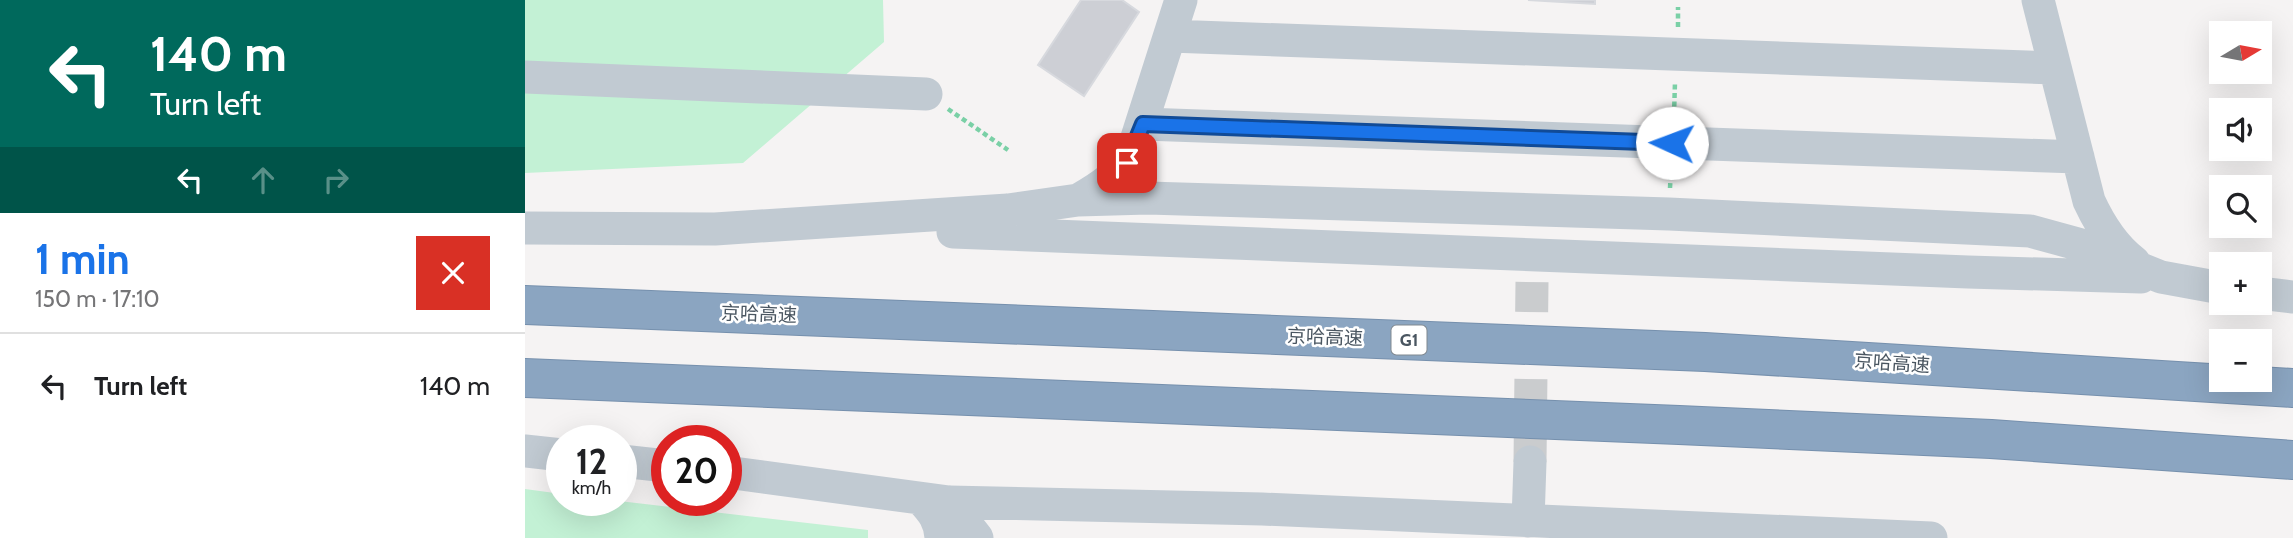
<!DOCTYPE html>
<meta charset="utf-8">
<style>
body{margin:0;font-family:Cabin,"Noto Sans SC",sans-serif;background:#f6f6f6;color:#202124;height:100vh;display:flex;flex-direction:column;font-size:26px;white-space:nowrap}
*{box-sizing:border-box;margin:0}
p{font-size:23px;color:#757577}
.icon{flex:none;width:38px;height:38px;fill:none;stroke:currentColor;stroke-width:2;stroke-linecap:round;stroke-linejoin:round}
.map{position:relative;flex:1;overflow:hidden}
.panel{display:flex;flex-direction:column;background:#fff;width:525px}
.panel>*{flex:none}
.hud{background:#00695c;color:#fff;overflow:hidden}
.needle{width:46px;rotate:80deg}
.tools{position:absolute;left:1684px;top:21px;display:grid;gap:14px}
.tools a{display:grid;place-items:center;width:63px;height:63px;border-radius:0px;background:#fff;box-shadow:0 7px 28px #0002;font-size:35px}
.speed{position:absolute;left:21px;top:425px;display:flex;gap:14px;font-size:35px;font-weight:700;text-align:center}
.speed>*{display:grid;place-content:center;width:91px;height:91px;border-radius:50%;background:#fff;box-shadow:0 7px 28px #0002;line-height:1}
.speed small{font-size:18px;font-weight:400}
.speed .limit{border:10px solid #d22;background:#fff;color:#111}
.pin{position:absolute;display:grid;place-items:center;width:60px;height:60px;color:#fff;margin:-30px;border-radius:14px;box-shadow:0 4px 10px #0006}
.me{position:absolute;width:77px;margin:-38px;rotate:272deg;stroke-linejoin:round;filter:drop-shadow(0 0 5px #0008)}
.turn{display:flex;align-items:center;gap:24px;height:147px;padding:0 35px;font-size:32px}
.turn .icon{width:91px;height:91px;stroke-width:2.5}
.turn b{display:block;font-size:49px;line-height:60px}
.lanes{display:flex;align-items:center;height:66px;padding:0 35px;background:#0003;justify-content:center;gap:35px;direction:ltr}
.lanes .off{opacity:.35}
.round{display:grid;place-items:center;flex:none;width:74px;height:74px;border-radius:0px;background:#f6f6f6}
.summary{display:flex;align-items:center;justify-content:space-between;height:119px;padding:0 35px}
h1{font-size:42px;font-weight:700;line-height:52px;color:#1a73e8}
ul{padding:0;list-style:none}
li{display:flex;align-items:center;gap:21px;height:105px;padding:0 35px;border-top:2px solid #e0e0e0}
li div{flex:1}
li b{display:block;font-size:26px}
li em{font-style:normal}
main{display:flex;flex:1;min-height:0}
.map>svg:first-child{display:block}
.green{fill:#c3f1d5}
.building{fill:#cdcfd5;stroke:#d7d9de;stroke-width:2}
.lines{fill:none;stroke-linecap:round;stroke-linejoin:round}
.minor-tunnel{stroke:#caccce;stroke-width:33;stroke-dasharray:33 17;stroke-linecap:butt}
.highway-casing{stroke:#7690ad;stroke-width:40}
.path{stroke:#7ad0a6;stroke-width:4.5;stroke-dasharray:5 3.5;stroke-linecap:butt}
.minor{stroke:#c1cad2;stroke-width:33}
.highway{stroke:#8ba5c1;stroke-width:38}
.route-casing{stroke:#114b97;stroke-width:18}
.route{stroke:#1a73e8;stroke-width:12}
.labels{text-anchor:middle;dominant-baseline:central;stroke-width:5;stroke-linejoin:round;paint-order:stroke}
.shield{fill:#fff;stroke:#808990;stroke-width:2}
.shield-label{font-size:18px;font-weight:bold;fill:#4a5661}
.street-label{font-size:19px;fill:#4a5661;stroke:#fff}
</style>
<main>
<section class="panel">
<div class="hud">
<div class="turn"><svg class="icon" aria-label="left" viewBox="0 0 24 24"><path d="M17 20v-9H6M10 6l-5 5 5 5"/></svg><div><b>140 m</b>Turn left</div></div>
<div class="lanes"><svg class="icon" aria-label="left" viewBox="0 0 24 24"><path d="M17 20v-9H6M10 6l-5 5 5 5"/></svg><svg class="icon off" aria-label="ahead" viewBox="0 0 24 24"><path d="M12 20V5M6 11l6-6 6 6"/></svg><svg class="icon off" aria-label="right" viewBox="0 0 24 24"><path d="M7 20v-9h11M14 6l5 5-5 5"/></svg></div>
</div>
<div class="summary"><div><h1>1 min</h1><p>150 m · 17:10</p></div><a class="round" style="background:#d93025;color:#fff"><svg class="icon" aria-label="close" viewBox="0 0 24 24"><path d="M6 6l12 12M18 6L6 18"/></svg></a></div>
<ul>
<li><svg class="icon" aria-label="left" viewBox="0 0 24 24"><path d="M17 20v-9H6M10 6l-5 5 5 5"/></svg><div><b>Turn left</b></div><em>140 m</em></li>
</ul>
</section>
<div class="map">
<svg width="1768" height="538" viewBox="0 0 1768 538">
<rect width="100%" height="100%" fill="#f5f3f3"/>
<!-- green -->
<path class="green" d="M0 0H358L359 42 218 163 0 173Z
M0 489 37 494V500L94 501 343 530V538H0Z"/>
<!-- building -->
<path class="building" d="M556 0H597L614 12 559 96 513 65Z
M1003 0H1070V4Z"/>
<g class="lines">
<!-- minor-tunnel -->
<path class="minor-tunnel" d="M1005 462 1007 282"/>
<defs>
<path id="highway" d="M0 305 1180 352 1768 388
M0 378 1154 425 1466 439 1768 460"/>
</defs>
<!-- highway casing -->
<use href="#highway" class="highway-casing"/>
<!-- path -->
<path class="path" d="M1153 27V7
M423 109 483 150
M1149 115 1150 82
M1145 188 1146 169"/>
<!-- minor -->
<path class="minor" d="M1513 0 1564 201C1575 225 1588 246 1609 262
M645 36 1530 68
M0 77 401 94
M618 124 1553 157
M553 200C576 187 596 174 608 150L656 0
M0 228 190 229 483 210 553 200 623 198 1144 214 1505 231 1556 245 1636 277 1696 288
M428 232 1443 272 1616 277
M1734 293 1768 297
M0 451 37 455
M96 461 142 466
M201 472 424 502 737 509 1406 538
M396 499C408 511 415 521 416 538
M424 502 452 538
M1003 521 1005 462"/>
<!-- highway -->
<use href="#highway" class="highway"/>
</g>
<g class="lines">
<defs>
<path id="route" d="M602 163 618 124 1147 143"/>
</defs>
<!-- route casing -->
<use href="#route" class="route-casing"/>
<!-- route -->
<use href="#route" class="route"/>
</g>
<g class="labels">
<!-- shield labels -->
<rect class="shield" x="866.5" y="325.5" width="35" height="29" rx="5"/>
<g class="shield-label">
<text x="884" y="340">G1</text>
</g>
<!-- street labels -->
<g class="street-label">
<text transform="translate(234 314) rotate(2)">京哈高速</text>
<text transform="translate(800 337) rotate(2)">京哈高速</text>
<text transform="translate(1367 363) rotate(4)">京哈高速</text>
</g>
</g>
</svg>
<div class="tools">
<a><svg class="needle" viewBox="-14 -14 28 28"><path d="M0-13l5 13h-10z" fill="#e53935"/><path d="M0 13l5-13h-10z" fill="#757577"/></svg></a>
<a><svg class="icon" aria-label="sound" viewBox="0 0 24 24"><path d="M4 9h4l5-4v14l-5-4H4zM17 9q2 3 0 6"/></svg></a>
<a><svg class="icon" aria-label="search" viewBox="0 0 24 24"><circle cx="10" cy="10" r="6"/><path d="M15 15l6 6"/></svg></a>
<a>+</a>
<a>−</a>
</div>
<div class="speed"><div>12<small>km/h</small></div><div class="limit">20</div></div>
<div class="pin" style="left:602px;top:163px;background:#d93025"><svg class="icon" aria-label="arrive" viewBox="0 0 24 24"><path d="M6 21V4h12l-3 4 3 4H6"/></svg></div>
<svg class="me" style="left:1147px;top:143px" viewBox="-20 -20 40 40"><circle r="19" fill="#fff"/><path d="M0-13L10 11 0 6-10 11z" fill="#1a73e8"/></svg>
</div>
</main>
